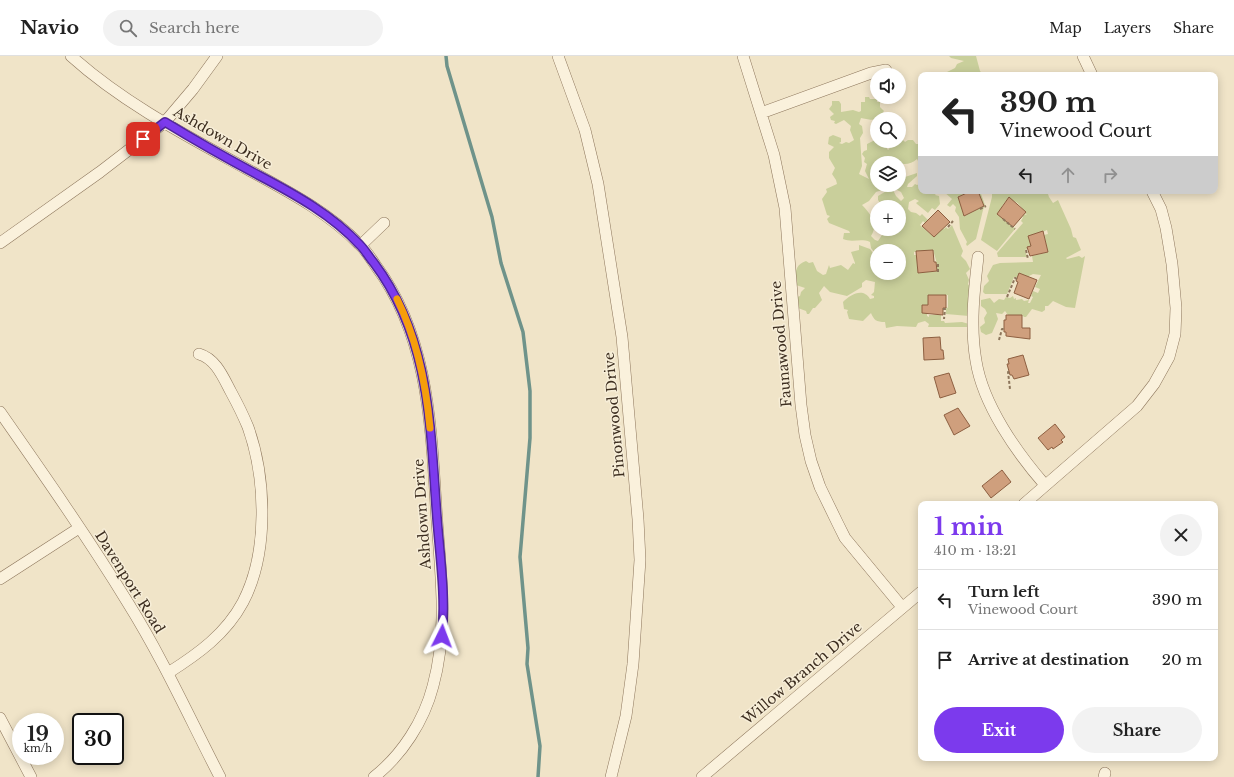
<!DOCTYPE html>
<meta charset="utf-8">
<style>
body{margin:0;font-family:"Libre Baskerville",serif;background:#f2f2f2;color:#222;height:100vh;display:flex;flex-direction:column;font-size:15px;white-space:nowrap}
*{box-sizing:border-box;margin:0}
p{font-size:13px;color:#767676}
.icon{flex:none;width:22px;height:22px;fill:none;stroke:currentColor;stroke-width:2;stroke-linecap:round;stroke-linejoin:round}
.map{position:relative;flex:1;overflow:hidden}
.drawer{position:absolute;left:918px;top:445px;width:300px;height:260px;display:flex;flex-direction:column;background:#fff;border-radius:8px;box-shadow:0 2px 10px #0003}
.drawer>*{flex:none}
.guide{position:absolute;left:918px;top:16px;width:300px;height:122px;border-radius:8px;box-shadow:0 2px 10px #0003;background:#fff;color:#222;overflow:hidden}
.controls{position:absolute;left:870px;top:12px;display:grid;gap:8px}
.controls a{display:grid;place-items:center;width:36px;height:36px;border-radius:50%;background:#fff;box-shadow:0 2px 10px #0003;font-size:20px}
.speed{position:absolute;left:12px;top:657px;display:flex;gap:8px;font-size:20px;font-weight:700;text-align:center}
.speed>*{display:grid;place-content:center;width:52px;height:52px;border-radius:50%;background:#fff;box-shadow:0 2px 10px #0003;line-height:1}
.speed small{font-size:10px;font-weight:400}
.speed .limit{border:2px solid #111;border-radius:6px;background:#fff;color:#111}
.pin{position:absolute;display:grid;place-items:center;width:34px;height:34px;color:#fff;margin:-17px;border-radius:8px;box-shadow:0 2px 6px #0006}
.me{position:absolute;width:44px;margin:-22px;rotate:3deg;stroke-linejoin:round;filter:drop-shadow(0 0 3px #0008)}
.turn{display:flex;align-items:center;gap:14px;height:84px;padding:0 16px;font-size:18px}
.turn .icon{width:52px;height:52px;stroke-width:2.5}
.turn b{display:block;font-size:28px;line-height:34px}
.lanes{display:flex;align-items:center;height:38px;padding:0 16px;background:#0003;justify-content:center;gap:20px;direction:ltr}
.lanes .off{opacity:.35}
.round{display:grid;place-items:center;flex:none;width:42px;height:42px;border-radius:21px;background:#f2f2f2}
.head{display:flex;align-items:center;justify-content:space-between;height:68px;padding:0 16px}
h1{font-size:24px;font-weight:700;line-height:30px;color:#7c3aed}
.primary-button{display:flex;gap:8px;margin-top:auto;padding:8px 16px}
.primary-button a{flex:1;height:46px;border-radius:24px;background:#7c3aed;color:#fff;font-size:16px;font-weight:700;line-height:46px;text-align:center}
.primary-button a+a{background:#f2f2f2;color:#222}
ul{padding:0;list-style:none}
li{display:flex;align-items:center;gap:12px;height:60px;padding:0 16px;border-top:1px solid #e0e0e0}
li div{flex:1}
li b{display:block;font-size:15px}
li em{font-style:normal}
header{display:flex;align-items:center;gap:24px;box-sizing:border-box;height:56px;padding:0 20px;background:#fff;border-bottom:1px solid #e0e0e0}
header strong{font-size:19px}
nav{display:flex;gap:22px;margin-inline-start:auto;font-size:14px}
.search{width:280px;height:36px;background:#f2f2f2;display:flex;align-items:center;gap:10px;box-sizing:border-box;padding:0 14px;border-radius:22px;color:#767676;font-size:15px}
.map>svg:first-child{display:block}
.green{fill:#c9cf9b;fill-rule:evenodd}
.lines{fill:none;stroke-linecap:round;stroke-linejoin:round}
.stream{stroke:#6f938a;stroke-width:3.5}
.building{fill:#cf9f7d;stroke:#8d5f41}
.minor-casing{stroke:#8d765c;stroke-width:12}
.path{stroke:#8d765c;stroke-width:2;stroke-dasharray:3 2;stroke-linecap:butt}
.minor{stroke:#faf1dc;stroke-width:11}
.route-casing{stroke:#51269a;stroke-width:10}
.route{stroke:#7c3aed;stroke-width:7}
.slow{stroke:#f59e0b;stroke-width:7}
.labels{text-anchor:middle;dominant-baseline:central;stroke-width:3;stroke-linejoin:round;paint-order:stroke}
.street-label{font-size:14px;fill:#3d2e20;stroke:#f7eed8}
</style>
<header>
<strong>Navio</strong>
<div class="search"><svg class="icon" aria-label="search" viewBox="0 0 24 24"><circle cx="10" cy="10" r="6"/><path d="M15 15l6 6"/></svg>Search here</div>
<nav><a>Map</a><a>Layers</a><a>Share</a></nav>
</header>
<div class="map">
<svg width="1234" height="721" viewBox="0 0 1234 721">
<rect width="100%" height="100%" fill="#f0e4c8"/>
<!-- green -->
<path class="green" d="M949 0H976L980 15 984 19H949L947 16 955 12 957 8 964 5 951 2Z
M865 41H869L870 43H878L877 46H880V51L884 55C875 67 874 64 861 62L859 68 862 70 863 77 860 82 862 110 859 118 869 123 865 115 867 108 864 106 865 102 862 98 864 95 867 94V88L877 83V85H882L888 94 889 93 893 87 899 85V83L901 82 905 86 908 84H913L916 88H920L921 106 918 105 917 103C910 110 901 108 891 106V103L889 101 887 107H877V119L872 117V119L877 125V129H899V123L917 117V120L908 128 907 131H912L915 128 917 129 921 127V135H938L935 139 939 140 940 148 935 154 932 152 928 157 917 148 916 147 919 145 915 143 909 146 908 153 911 156 916 157 920 160 922 158 928 164 925 167 923 165 920 169 934 181 942 172 944 173 946 171 948 173 952 169 963 195 961 200 966 205 970 213 966 217 969 224 968 228 971 232 969 260 946 258V251L948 252V239H928V249H922V257H927V260L929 261V259H941V265H944L945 267 962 266 969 268V271H928L929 268 925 265 918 267 916 271 897 270 886 272 885 266C876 266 874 264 871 257L863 265 849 263 847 256 848 254 844 253 843 246C850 239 863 231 870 243L874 242V240L871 239 874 236 875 226 866 224 862 227V231L847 240 830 236 824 230 819 237 822 244 815 252H813L809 258H807L806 255 798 252 797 241 800 240 801 236 805 232 796 229C795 218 794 209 806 205L809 207 813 206 817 215 823 219 826 218 829 209 830 212 841 209 848 214 853 207 855 208V207L851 196 859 194V189L870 193 873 197 874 196 871 192 870 186C861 182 852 187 843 183L844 177H850L849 175 829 167 827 163 830 160 827 159 822 143 827 136 826 133 837 128 836 124 832 118 835 112 829 102V96L834 91 828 88 829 81 833 79 841 82V86L839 87 842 88 846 86 849 87 854 84 850 74 851 70 844 64 836 68 834 67 835 65 831 64 830 61 834 58 829 53 832 49V45H839L841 48V56L853 54 859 56 861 55V46H865ZM886 130H889L901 136 904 142 901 145 896 140 893 134H888L878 140V144L883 151H899V173H886L878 185 875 184 871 180C879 168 870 157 862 149L869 145 876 136 885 133ZM933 194 936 204 937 215 918 217 917 199H914V196ZM877 195H899V217H877Z
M943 135H968L958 141 964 160 984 150 978 135H980L985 149 983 154 976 183 967 190 966 188 967 186 960 173 959 161 955 155 956 151 953 148 950 151 947 149 952 143Z
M989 135H1047L1049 141 1053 147 1058 144 1071 173 1073 181 1076 182 1081 194 1066 202 1067 203 1079 200 1082 202 1085 200 1075 252 1066 251 1053 245 1048 250H1045V254L1042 256 1032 253 1026 261H1024L1022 259H1008L1005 255 1002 258 996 257 998 263 992 277 986 279 981 276 980 271 985 267 984 262 987 257 985 253 981 250V244L990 242 994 247 999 243 1004 244 1006 241 1010 242 1013 240 1014 243 1016 242V244L1022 243 1024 245 1029 244 1028 247H1030L1033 241 1031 240 1033 235 1038 237 1040 233 1035 231 1041 219 1033 218 1027 221 1019 217 1018 221H1014L1007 238H985L983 236 984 230 989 225 987 220 993 209 1000 207 1033 206 1032 200 1048 196 1044 179 1048 178 1047 174C1037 177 1035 191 1025 194L1027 201H998L997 197 1023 167 1021 165 1023 161 1022 158 1027 159C1022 155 1020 145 1012 145L1009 141 1002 150 1015 173 997 195 981 184 992 141V136Z"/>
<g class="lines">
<!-- stream -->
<path class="stream" d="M446 0 447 10 492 161 501 207 523 276 530 335V382L520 501 528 592 527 608 540 690 538 721"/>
</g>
<!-- building -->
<path class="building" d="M971 135H978L984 150 964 160 958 141Z
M1009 141 1026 156 1013 171 997 158Z
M938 154 950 166 934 181 922 170Z
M1043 175 1048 196 1030 200 1027 191 1031 190 1028 180Z
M933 194 934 206H936L937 215 918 217 916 195Z
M1019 217 1037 224 1029 243 1014 237 1018 226 1016 225Z
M928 239H946V252H943V259L922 257V249H928Z
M1006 259H1022V272H1030V283L1006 280V276H1004V264H1006Z
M940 281 941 294H943L944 303 924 304 923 282Z
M1023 299 1029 319 1014 323 1012 319H1010L1007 308H1009L1008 303Z
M949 317 956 337 940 342 934 321Z
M958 352 970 370 954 379 944 359Z
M1055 368 1065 381 1061 384 1063 386 1053 393 1052 391 1048 394 1038 382Z
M1002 414 1011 426 991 442 982 430Z"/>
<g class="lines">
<defs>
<path id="minor" d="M71 0C122 46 185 79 245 112 285 134 327 155 359 188 366 194 371 203 376 210 431 284 431 378 437 465 441 520 448 576 433 630 424 665 402 699 374 721
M558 0 585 74 598 128 622 281 638 463 640 504 633 608 626 660 611 721
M743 0 774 99 785 152 801 349 805 379 811 405 820 431 838 468 845 482 902 551
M1083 0 1092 19
M761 57 871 17 886 14
M0 187 100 116 165 66 193 33 217 0
M361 189 384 167
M978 201C974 235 970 271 976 305 983 349 1017 397 1045 429
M0 356C44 419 88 482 128 547 163 603 190 663 220 721
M1024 448 1137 350 1154 328 1169 301 1175 278 1176 252 1172 208 1166 172 1161 153 1152 135
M0 523 79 472
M168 617C198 598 226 578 243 546 269 496 266 422 248 371 243 359 237 347 231 336 223 321 216 303 199 298
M0 662 31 721
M702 721 921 536
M1104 721 1105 717"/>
</defs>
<!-- minor casing -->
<use href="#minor" class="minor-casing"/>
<!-- path -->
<path class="path" d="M980 153 986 150
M1003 163 1015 173
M948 171 953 165
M1026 194 1028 203
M938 208V217
M1007 241 1015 222 1017 223
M943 253H945L944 263
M999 284 1002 273H1004
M1009 316H1008L1010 333"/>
<!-- minor -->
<use href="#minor" class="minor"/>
</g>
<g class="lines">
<defs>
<path id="route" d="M143 83 165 66C196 85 228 103 260 120 296 139 332 159 360 189 365 194 369 201 374 207 431 283 430 371 437 462 440 501 446 541 442 580"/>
</defs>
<!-- route casing -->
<use href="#route" class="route-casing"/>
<!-- route -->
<use href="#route" class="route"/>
<!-- slow -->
<path class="slow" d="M397 243C417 283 426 328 430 372"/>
</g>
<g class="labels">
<!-- street labels -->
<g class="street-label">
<text transform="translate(223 82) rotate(30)">Ashdown Drive</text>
<text transform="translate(781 288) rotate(-95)">Faunawood Drive</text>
<text transform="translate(614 359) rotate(-95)">Pinonwood Drive</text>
<text transform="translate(422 458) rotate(-94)">Ashdown Drive</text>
<text transform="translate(130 526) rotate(58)">Davenport Road</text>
<text transform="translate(802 617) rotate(-40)">Willow Branch Drive</text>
</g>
</g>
</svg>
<div class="controls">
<a><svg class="icon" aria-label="sound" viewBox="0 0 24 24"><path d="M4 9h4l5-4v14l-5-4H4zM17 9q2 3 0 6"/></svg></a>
<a><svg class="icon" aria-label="search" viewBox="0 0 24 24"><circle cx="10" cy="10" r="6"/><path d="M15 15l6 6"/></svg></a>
<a><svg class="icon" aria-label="layers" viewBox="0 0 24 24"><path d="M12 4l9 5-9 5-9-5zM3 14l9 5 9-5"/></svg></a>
<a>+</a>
<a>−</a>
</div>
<div class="speed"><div>19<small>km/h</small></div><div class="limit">30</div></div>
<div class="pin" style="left:143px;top:83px;background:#d93025"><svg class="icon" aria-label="arrive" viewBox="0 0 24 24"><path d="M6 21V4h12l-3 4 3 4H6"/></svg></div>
<svg class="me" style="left:442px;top:580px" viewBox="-20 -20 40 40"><path d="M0-17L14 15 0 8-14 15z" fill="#7c3aed" stroke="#fff" stroke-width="4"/></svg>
<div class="guide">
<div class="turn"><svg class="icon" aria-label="left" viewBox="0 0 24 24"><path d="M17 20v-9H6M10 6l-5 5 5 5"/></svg><div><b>390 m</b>Vinewood Court</div></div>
<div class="lanes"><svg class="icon" aria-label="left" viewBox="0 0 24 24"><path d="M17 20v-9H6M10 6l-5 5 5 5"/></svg><svg class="icon off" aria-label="ahead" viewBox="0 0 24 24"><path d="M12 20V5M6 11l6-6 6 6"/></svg><svg class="icon off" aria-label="right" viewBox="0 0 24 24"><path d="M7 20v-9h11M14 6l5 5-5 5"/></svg></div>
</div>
<section class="drawer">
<div class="head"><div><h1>1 min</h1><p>410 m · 13:21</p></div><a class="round"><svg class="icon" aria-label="close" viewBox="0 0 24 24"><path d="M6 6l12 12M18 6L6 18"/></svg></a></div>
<ul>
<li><svg class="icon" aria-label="left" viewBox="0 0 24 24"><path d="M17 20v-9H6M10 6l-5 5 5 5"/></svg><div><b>Turn left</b><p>Vinewood Court</p></div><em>390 m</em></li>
<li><svg class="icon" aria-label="arrive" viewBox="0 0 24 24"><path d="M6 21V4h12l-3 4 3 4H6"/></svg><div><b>Arrive at destination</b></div><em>20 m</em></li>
</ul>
<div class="primary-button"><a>Exit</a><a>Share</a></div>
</section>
</div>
